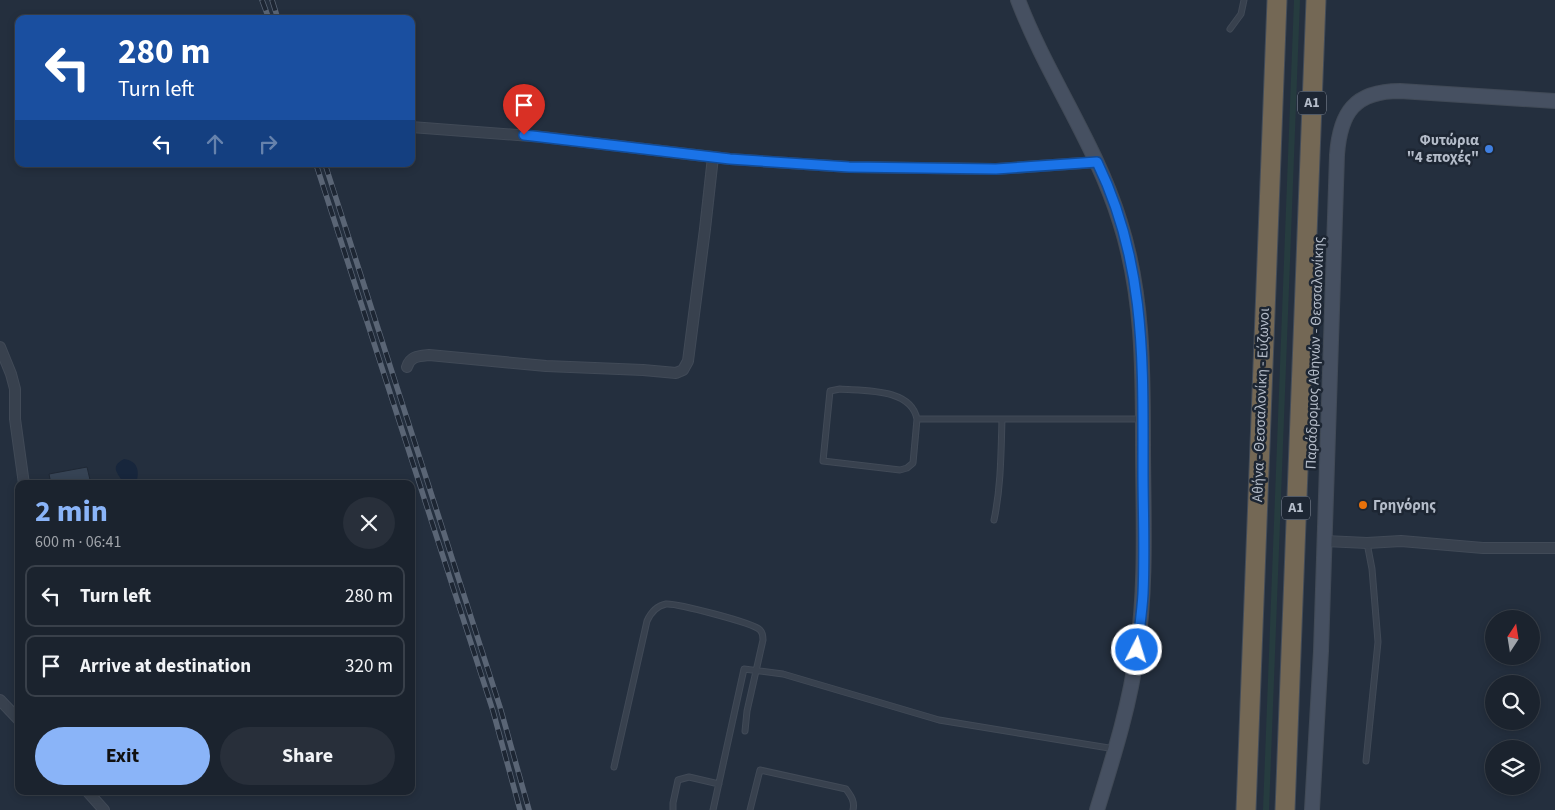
<!DOCTYPE html>
<meta charset="utf-8">
<style>
body{margin:0;font-family:"Source Sans 3",sans-serif;background:#282f3a;color:#f1f3f6;height:100vh;display:flex;flex-direction:column;font-size:19px;white-space:nowrap}
*{box-sizing:border-box;margin:0}
p{font-size:16px;color:#a0a4aa}
.icon{flex:none;width:28px;height:28px;fill:none;stroke:currentColor;stroke-width:2;stroke-linecap:round;stroke-linejoin:round}
.map{position:relative;flex:1;overflow:hidden}
.panel{position:absolute;left:15px;top:480px;width:400px;height:315px;display:flex;flex-direction:column;background:#1b232e;border-radius:10px;box-shadow:0 2px 8px #0003,0 0 0 1px #39404a}
.panel>*{flex:none}
.guide{position:absolute;left:15px;top:15px;width:400px;height:152px;border-radius:10px;box-shadow:0 2px 8px #0003,0 0 0 1px #39404a;background:#1a4fa0;color:#fff;overflow:hidden}
.needle{width:32px;rotate:12deg}
.tools{position:absolute;left:1485px;top:610px;display:grid;gap:10px}
.tools a{display:grid;place-items:center;width:55px;height:55px;border-radius:50%;background:#1b232e;box-shadow:0 2px 8px #0003,0 0 0 1px #39404a;font-size:25px}
.pin{position:absolute;display:grid;place-items:center;width:42px;height:42px;color:#fff;margin:-51px -21px;border-radius:50% 50% 50% 0;rotate:-45deg;box-shadow:0 0 5px #0007}
.pin .icon{rotate:45deg}
.me{position:absolute;width:55px;margin:-28px;rotate:5deg;stroke-linejoin:round;filter:drop-shadow(0 0 4px #0008)}
.turn{display:flex;align-items:center;gap:18px;height:105px;padding:0 20px;font-size:22px}
.turn .icon{width:65px;height:65px;stroke-width:2.5}
.turn b{display:block;font-size:35px;line-height:42px}
.lanes{display:flex;align-items:center;height:48px;padding:0 20px;background:#0003;justify-content:center;gap:25px;direction:ltr}
.lanes .off{opacity:.35}
.round{display:grid;place-items:center;flex:none;width:52px;height:52px;border-radius:26px;background:#282f3a}
.head{display:flex;align-items:center;justify-content:space-between;height:85px;padding:0 20px}
h1{font-size:30px;font-weight:700;line-height:38px;color:#8ab4f8}
.primary-button{display:flex;gap:10px;margin-top:auto;padding:10px 20px}
.primary-button a{flex:1;height:58px;border-radius:30px;background:#8ab4f8;color:#111;font-size:20px;font-weight:700;line-height:58px;text-align:center}
.primary-button a+a{background:#282f3a;color:#f1f3f6}
ul{padding:0;list-style:none}
li{display:flex;align-items:center;gap:15px;height:62px;margin:0 10px 8px;padding:0 10px;border:2px solid #39404a;border-radius:10px}
li div{flex:1}
li b{display:block;font-size:19px}
li em{font-style:normal}
.map>svg:first-child{display:block}
.green{fill:#263c3f}
.water{fill:#17263c}
.building{fill:#364354;stroke:#1f2835}
.lines{fill:none;stroke-linecap:round;stroke-linejoin:round}
.lane-casing{stroke:#414a57;stroke-width:7}
.street-casing{stroke:#414a57;stroke-width:12}
.secondary-casing{stroke:#414a57;stroke-width:16}
.highway-casing{stroke:#434c59;stroke-width:21}
.lane{stroke:#38414e;stroke-width:5}
.street{stroke:#38414e;stroke-width:10}
.secondary{stroke:#465061;stroke-width:14}
.highway{stroke:#746855;stroke-width:19}
.rail-casing{stroke:#5a6575;stroke-width:5.5}
.rail{stroke:#1d2633;stroke-width:4;stroke-dasharray:11;stroke-linecap:butt}
.route-casing{stroke:#114b97;stroke-width:12}
.route{stroke:#1a73e8;stroke-width:9}
.shop-dot{fill:#3f7fe0;stroke:#1d2633;stroke-width:2}
.food-dot{fill:#e8710a;stroke:#1d2633;stroke-width:2}
.labels{text-anchor:middle;dominant-baseline:central;stroke-width:5;stroke-linejoin:round;paint-order:stroke}
.shield{fill:#1d2633;stroke:#878f9c;stroke-width:1}
.shield-label{font-size:14px;font-weight:bold;fill:#b4bcc9}
.poi-label{font-size:15px;font-weight:bold;fill:#b4bcc9;stroke:#1d2633;text-anchor:end}
.street-label{font-size:15px;fill:#b4bcc9;stroke:#1d2633}
</style>
<div class="map">
<svg width="1555" height="810" viewBox="0 0 1555 810">
<rect width="100%" height="100%" fill="#242f3e"/>
<!-- green -->
<path class="green" d="M1294 0H1300L1269 810H1263Z"/>
<!-- water -->
<path class="water" d="M124 459C138 461 140 471 136 484H124C118 473 109 467 124 459Z"/>
<!-- building -->
<path class="building" d="M87 467 91 484H51L49 474Z"/>
<g class="lines">
<defs>
<path id="lane" d="M1230 29 1241 14 1244 0
M840 389C865 391 911 388 917 419L913 463 907 468 900 470 823 461 830 391Z
M917 419H1142
M994 520C1001 487 1001 453 1002 419
M1366 761 1378 642 1372 569 1367 543
M614 767 647 621C651 612 656 606 666 604 676 603 754 623 760 630 763 633 763 636 763 640L747 711 745 731
M673 810V803L678 780 689 777 719 784
M713 810 744 669 783 674 939 720 1115 749
M750 810 760 770 846 789C851 796 855 801 853 810"/>
<path id="street" d="M411 127 543 137 730 159 849 167 996 169 1097 162
M0 347 11 374 15 389V419L24 484
M407 367C410 356 419 356 429 355L546 366 643 370 676 373 683 370 688 361 705 229 713 157
M1325 541 1367 543 1401 541 1483 548H1555
M0 700 19 720
M87 791 104 810"/>
<path id="secondary" d="M1018 0C1047 76 1096 144 1120 222 1143 294 1143 369 1143 444 1143 513 1147 582 1137 651 1130 705 1113 758 1097 810
M1312 810 1321 651 1337 155C1340 113 1354 91 1400 91L1555 101"/>
<path id="highway" d="M1246 810 1277 0
M1285 810 1316 0"/>
</defs>
<!-- lane casing -->
<use href="#lane" class="lane-casing"/>
<!-- street casing -->
<use href="#street" class="street-casing"/>
<!-- secondary casing -->
<use href="#secondary" class="secondary-casing"/>
<!-- highway casing -->
<use href="#highway" class="highway-casing"/>
<!-- lane -->
<use href="#lane" class="lane"/>
<!-- street -->
<use href="#street" class="street"/>
<!-- secondary -->
<use href="#secondary" class="secondary"/>
<!-- highway -->
<use href="#highway" class="highway"/>
<defs>
<path id="rail" d="M262 0 269 19
M272 0 278 19
M316 164 493 711 520 810
M325 164 500 707 529 810"/>
</defs>
<!-- rail casing -->
<use href="#rail" class="rail-casing"/>
<!-- rail -->
<use href="#rail" class="rail"/>
</g>
<g class="lines">
<defs>
<path id="route" d="M524 135 730 159 849 167 996 169 1097 162C1146 262 1143 361 1143 469 1143 510 1145 552 1143 594 1142 612 1139 631 1137 650"/>
</defs>
<!-- route casing -->
<use href="#route" class="route-casing"/>
<!-- route -->
<use href="#route" class="route"/>
</g>
<!-- markers -->
<circle class="shop-dot" cx="1489" cy="149" r="5"/>
<circle class="food-dot" cx="1363" cy="505" r="5"/>
<g class="labels">
<!-- shield labels -->
<g class="shield">
<rect x="1298" y="91.5" width="28" height="23" rx="4"/>
<rect x="1282" y="496.5" width="28" height="23" rx="4"/>
</g>
<g class="shield-label">
<text x="1312" y="103">Α1</text>
<text x="1296" y="508">Α1</text>
</g>
<!-- poi labels -->
<g class="poi-label">
<text x="1479" y="140">Φυτώρια<tspan x="1479" dy="17">"4 εποχές"</tspan></text>
<text x="1373" y="505" text-anchor="start">Γρηγόρης</text>
</g>
<!-- street labels -->
<g class="street-label">
<text transform="translate(1315 353) rotate(-88)">Παράδρομος Αθηνών - Θεσσαλονίκης</text>
<text transform="translate(1261 405) rotate(-88)">Αθήνα - Θεσσαλονίκη - Εύζωνοι</text>
</g>
</g>
</svg>
<div class="tools">
<a><svg class="needle" viewBox="-14 -14 28 28"><path d="M0-13l5 13h-10z" fill="#e53935"/><path d="M0 13l5-13h-10z" fill="#a0a4aa"/></svg></a>
<a><svg class="icon" aria-label="search" viewBox="0 0 24 24"><circle cx="10" cy="10" r="6"/><path d="M15 15l6 6"/></svg></a>
<a><svg class="icon" aria-label="layers" viewBox="0 0 24 24"><path d="M12 4l9 5-9 5-9-5zM3 14l9 5 9-5"/></svg></a>
</div>
<div class="pin" style="left:524px;top:135px;background:#d93025"><svg class="icon" aria-label="arrive" viewBox="0 0 24 24"><path d="M6 21V4h12l-3 4 3 4H6"/></svg></div>
<svg class="me" style="left:1137px;top:650px" viewBox="-20 -20 40 40"><circle r="17" fill="#1a73e8" stroke="#fff" stroke-width="3"/><path d="M0-11L8 9 0 5-8 9z" fill="#fff"/></svg>
<div class="guide">
<div class="turn"><svg class="icon" aria-label="left" viewBox="0 0 24 24"><path d="M17 20v-9H6M10 6l-5 5 5 5"/></svg><div><b>280 m</b>Turn left</div></div>
<div class="lanes"><svg class="icon" aria-label="left" viewBox="0 0 24 24"><path d="M17 20v-9H6M10 6l-5 5 5 5"/></svg><svg class="icon off" aria-label="ahead" viewBox="0 0 24 24"><path d="M12 20V5M6 11l6-6 6 6"/></svg><svg class="icon off" aria-label="right" viewBox="0 0 24 24"><path d="M7 20v-9h11M14 6l5 5-5 5"/></svg></div>
</div>
<section class="panel">
<div class="head"><div><h1>2 min</h1><p>600 m · 06:41</p></div><a class="round"><svg class="icon" aria-label="close" viewBox="0 0 24 24"><path d="M6 6l12 12M18 6L6 18"/></svg></a></div>
<ul>
<li><svg class="icon" aria-label="left" viewBox="0 0 24 24"><path d="M17 20v-9H6M10 6l-5 5 5 5"/></svg><div><b>Turn left</b></div><em>280 m</em></li>
<li><svg class="icon" aria-label="arrive" viewBox="0 0 24 24"><path d="M6 21V4h12l-3 4 3 4H6"/></svg><div><b>Arrive at destination</b></div><em>320 m</em></li>
</ul>
<div class="primary-button"><a>Exit</a><a>Share</a></div>
</section>
</div>
